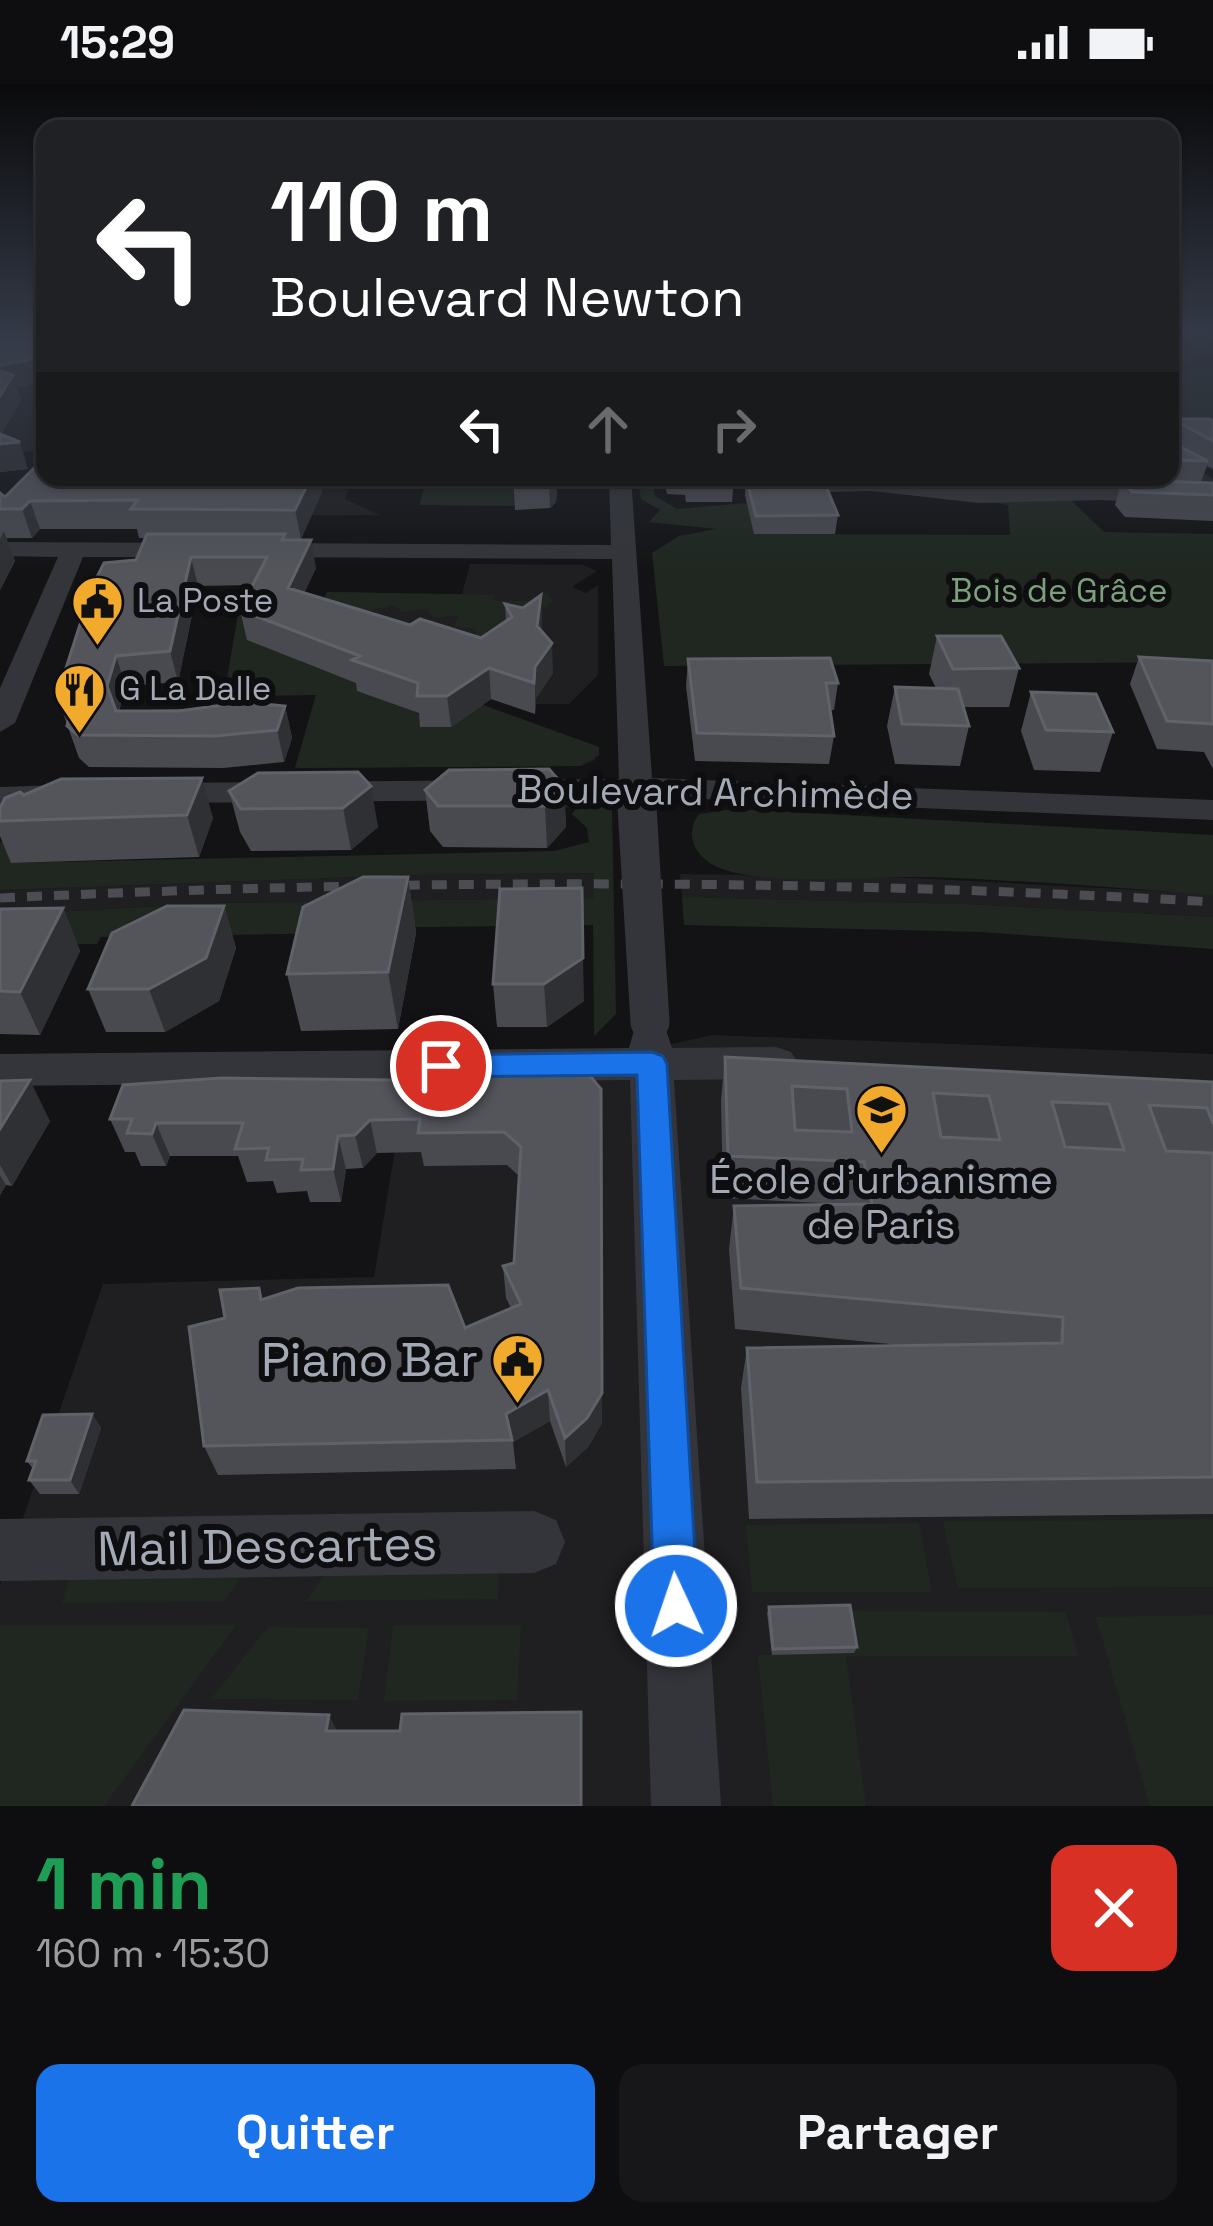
<!DOCTYPE html>
<html lang="fr">
<meta charset="utf-8">
<style>
body{margin:0;font-family:"Space Grotesk",sans-serif;background:#171719;color:#f1f3f6;height:100vh;display:flex;flex-direction:column;font-size:45px;white-space:nowrap}
*{box-sizing:border-box;margin:0}
p{font-size:39px;color:#9b9c9f}
.icon{flex:none;width:66px;height:66px;fill:none;stroke:currentColor;stroke-width:2;stroke-linecap:round;stroke-linejoin:round}
.map{position:relative;height:1722px;overflow:hidden}
.details{display:flex;flex-direction:column;background:#0e0e10;flex:1}
.details>*{flex:none}
.guide{position:absolute;left:36px;top:36px;width:1143px;height:366px;border-radius:24px;box-shadow:0 3px 9px #0004,0 0 0 3px #2e2e30;background:#202124;color:#fff;overflow:hidden}
.pin{position:absolute;display:grid;place-items:center;width:102px;height:102px;color:#fff;margin:-51px;border:6px solid #fff;border-radius:50%;box-shadow:0 3px 12px #0007}
.me{position:absolute;width:132px;margin:-66px;rotate:357deg;stroke-linejoin:round;filter:drop-shadow(0 0 9px #0008)}
.turn{display:flex;align-items:center;gap:42px;height:252px;padding:0 36px;font-size:54px}
.turn .icon{width:156px;height:156px;stroke-width:2.5}
.turn b{display:block;font-size:84px;line-height:102px}
.lanes{display:flex;align-items:center;height:114px;padding:0 36px;background:#0003;justify-content:center;gap:60px;direction:ltr}
.lanes .off{opacity:.35}
.round{display:grid;place-items:center;flex:none;width:126px;height:126px;border-radius:24px;background:#171719}
.summary{display:flex;align-items:center;justify-content:space-between;height:204px;padding:0 36px}
h1{font-size:72px;font-weight:700;line-height:90px;color:#1e9e55}
.button{display:flex;gap:24px;margin-top:auto;padding:24px 36px}
.button a{flex:1;height:138px;border-radius:24px;background:#1a73e8;color:#fff;font-size:48px;font-weight:700;line-height:138px;text-align:center}
.button a+a{background:#171719;color:#f1f3f6}
.status{display:flex;justify-content:space-between;align-items:center;height:84px;padding:0 60px;background:#0e0e10;direction:ltr}
.status svg{height:33px;fill:currentColor}
.map>svg:first-child{display:block}
.built{fill:#1f1f22}
.green{fill:#1f2720}
.lines{fill:none;stroke-linecap:round;stroke-linejoin:round}
.minor{fill:#34353a;fill-rule:evenodd}
.rail{stroke:#4b4d53;stroke-width:9;stroke-dasharray:15 12;stroke-linecap:butt}
.minor-bridge-far1{stroke:#34353a;stroke-width:30}
.minor-bridge{stroke:#34353a;stroke-width:39}
.wall{fill:#494a50}
.shaded-wall{fill:#2f3034}
.building{fill:#53555b;stroke:#5f6269;stroke-width:3;fill-rule:evenodd}
.route{fill:#1a73e8;stroke:#114b97;stroke-width:3}
.labels{text-anchor:middle;dominant-baseline:central;stroke-width:12;stroke-linejoin:round;paint-order:stroke}
.far-park-label{font-size:33px;fill:#7ba07c;stroke:#0e0e10}
.far-poi-label{font-size:33px;fill:#a4aab5;stroke:#0e0e10;text-anchor:start}
.street-label{font-size:39px;fill:#a4aab5;stroke:#0e0e10}
.poi-label{font-size:39px;fill:#a4aab5;stroke:#0e0e10}
.near-poi-label{font-size:48px;fill:#a4aab5;stroke:#0e0e10;text-anchor:end}
.near-street-label{font-size:48px;fill:#a4aab5;stroke:#0e0e10}
</style>
<div class="status"><b>15:29</b><svg viewBox="0 0 49 12"><path d="M0 12V9h3v3zM5 12V6h3v6zM10 12V3h3v9zM15 12V0h3v12zM26 1h20v11H26zM47 4h2v5h-2z"/></svg></div>
<div class="map">
<svg width="1213" height="1722" viewBox="0 0 1213 1722">
<rect width="100%" height="100%" fill="#131315"/>
<!-- built -->
<path class="built" d="M45 276V366L0 370V279Z
M187 393H353L345 415 380 431 165 432Z
M470 480 583 481 597 487 572 503 586 509 598 501V591L569 620H536L535 630 491 615 483 621 599 663 595 676 580 682 295 684 316 611 224 612 319 526 327 508 462 510Z
M595 789V814L215 819 0 831V806L417 791Z
M680 790 914 794 1213 810V833L965 820 682 813Z
M713 951 1213 970V1722H0V1501L103 1200 374 1193 403 1018Z"/>
<!-- green -->
<path class="green" d="M1170 249 1187 252 1175 255 1177 266 1198 270 1179 284 1213 285V356L1170 358Z
M1172 366 1213 395V405L1069 414 1104 448 1213 450V578L664 582 652 469 679 452 717 445 649 438 660 426 641 415 638 393 652 394 655 412 677 425 747 419 755 450 1010 451 1008 421 904 402 729 393H1170Z
M428 393H518L514 422 419 421Z
M244 495 319 526 327 508 494 511 495 517H541L543 510 549 511 553 518 496 556H474L476 544 453 543 459 531 433 534 427 525 402 528 393 521 365 528 351 521 309 538 300 578 428 622 416 630 421 633 482 621 599 663V671L580 682 295 684 316 611 224 612Z
M504 720H596L612 726 616 930 594 952 593 841 354 844 352 849 101 853 97 860 7 861 0 831 215 819 594 814V789L417 791 0 806V758L22 755 13 779 554 767 589 758 587 744 572 730 576 724Z
M732 725 1213 751V811C1118 804 1022 796 927 793 875 792 758 803 715 782 694 771 684 750 699 730Z
M682 813 965 820 1213 833V865L981 848 684 841Z
M1213 1435V1503L958 1504 943 1438Z
M919 1439 932 1508H752L746 1441Z
M499 1476 498 1515 306 1517 333 1479Z
M251 1480 223 1518 62 1519 73 1482Z
M848 1527 1066 1528 1078 1572H846L866 1722H773L758 1571 854 1569Z
M1213 1531V1722H1150L1096 1533Z
M236 1541 104 1722H0V1542Z
M393 1542H521L517 1616 384 1617Z
M268 1543 369 1544 358 1616 211 1615Z"/>
<g class="lines">
<!-- minor -->
<path class="minor" d="M609 393H631L652 694 1213 716V736L680 714H653L649 727H625L620 715 157 719 140 709 157 699 619 695 612 475 262 473 250 466 262 459 611 461Z
M716 393H872L979 405 1101 402 1213 407V421L1101 416 979 419 872 407 776 409 719 398Z
M0 458 191 459 203 466 191 473H83L15 639 0 648V604L58 473 0 472Z
M62 701 74 704 79 711 74 718 0 723V703Z
M650 939 665 943 672 964 776 963 791 968 798 979 791 990 776 995 674 996 721 1722H651L630 996 0 1002V970L629 964 635 943Z
M534 1427 556 1436 565 1458 556 1480 534 1489 0 1497V1435Z"/>
<!-- rail -->
<path class="rail" d="M0 814C405 795 808 794 1213 818"/>
<!-- minor-bridge-far1 -->
<path class="minor-bridge-far1" d="M637 720V726"/>
<!-- minor-bridge -->
<path class="minor-bridge" d="M637 723 650 938"/>
</g>
<!-- wall -->
<path class="wall" d="M0 248H45L17 304 21 316 1 350 28 385 0 388Z
M1170 335 1213 337V385L1207 382 1201 398 1213 399V437L1125 433 1115 421 1121 399 1094 398 1090 393H1170Z
M45 393H319L322 408 301 455 316 484 304 509 410 541 481 554 506 537 505 520 523 524 541 511V547L553 589 536 614 535 630 491 615 451 643H420L419 629 357 607 356 599 247 556 240 526 253 501 198 502 178 598 126 602 119 627 285 622 292 654 284 678 223 684 89 683 79 674 57 612 136 476 145 454H139L137 445H40L32 454H6L15 477 0 506V409L5 413Z
M513 393H558L556 418 550 424 515 426Z
M663 393H734L732 418H686L685 411 667 410Z
M746 394 838 431 835 450H754L745 411Z
M937 552 1019 584 1009 623H964L969 642 960 682 895 680 887 642 895 603 936 604 929 590Z
M1139 573 1213 577V685L1204 668 1157 665 1130 600Z
M688 575 838 599 834 626H830L834 652 829 680 695 677 686 602Z
M1031 608 1113 648 1100 688 1034 686 1021 647Z
M358 688 378 743 351 766 251 767 240 748 229 707Z
M564 702 566 743 547 764 443 763 430 747 425 706Z
M24 711 213 734 199 773 11 779 0 752V724Z
M408 793 416 849 398 945 301 947 287 890Z
M500 805 584 917 547 943H497L493 900Z
M224 822 236 864 219 917 165 948H106L88 905Z
M63 824 80 867 40 951 0 950V825Z
M725 973 1213 998V1430L749 1435 741 1304 747 1264 910 1262 735 1245 729 1165 734 1122 840 1120 723 1114 721 1016Z
M586 987 602 1339 588 1363 566 1383 550 1337 513 1358 516 1385 218 1391 204 1362 225 1234 263 1215 465 1244 511 1224 506 1214 503 1182 514 1179 519 1092 507 1081 424 1082 421 1068 377 1069 363 1084 346 1085 341 1118H310L307 1107 277 1109 273 1097 247 1098 238 1072H170L166 1082H141L135 1068H125L110 1035 395 996Z
M0 997 50 1037 12 1102 6 1101 0 1111Z
M92 1330 101 1344 79 1410H40L29 1396 33 1385 27 1377Z
M769 1523 857 1563 854 1569 772 1571 767 1529Z"/>
<!-- shaded-wall -->
<path class="shaded-wall" d="M45 272V297L17 304 21 316 0 351V282Z
M20 358 28 385 0 388V360Z
M311 393H319L322 408 301 455 295 426Z
M549 393H558L556 418 550 424Z
M30 417 40 445 32 454 22 425Z
M4 447 15 477 0 506V455Z
M311 456 316 484 293 533 288 504Z
M191 473 198 502 178 598 170 567Z
M541 511 542 541 539 572 537 542Z
M552 559 553 589 536 614 535 630V583Z
M116 572 126 602 117 633 107 602Z
M489 584 491 615 451 643 447 612Z
M285 622 292 654 284 678 277 646Z
M202 694 213 734 199 773 187 731Z
M371 702 378 743 351 766 343 724Z
M564 702 566 743 547 764 545 722Z
M408 793 416 849 398 945 388 888Z
M224 822 236 864 219 917 165 948 149 905Z
M63 824 80 867 40 951 20 908Z
M583 874 584 917 547 943 544 900Z
M30 996 50 1037 12 1102 0 1081V1045Z
M370 1036 377 1069 363 1084 355 1051Z
M156 1039 170 1072 166 1082 152 1050Z
M338 1052 346 1085 341 1118 333 1085Z
M0 1091 6 1101 0 1111Z
M601 1117 602 1339 588 1363 566 1383 565 1354Z
M548 1306 550 1337 513 1358 506 1330Z
M92 1330 101 1344 79 1410 70 1396Z
M329 1631 337 1647H326Z"/>
<!-- building -->
<path class="building" d="M42 248H45V272L0 282V260L41 257Z
M0 287 13 291 0 312Z
M1170 335H1210L1213 337V357L1176 337 1175 360 1208 377 1170 376Z
M0 350 20 358 0 360Z
M45 373V393H311L295 426 131 425 138 416 30 417 22 425H0V409L5 413Z
M746 394 823 395 838 431 756 432Z
M1122 396 1213 399V411L1132 408Z
M147 450H285L282 456H311L288 504 410 541 420 535 481 554 512 533 505 520 523 524 541 511 537 542 552 559 535 583 534 599 489 584 447 612H417L418 599 352 576 360 572 240 526 267 473H191L170 567 116 572 107 602 116 627H179L245 618 285 622 277 646 215 652 78 651 67 642 71 624 57 612 92 503 104 479 136 476Z
M937 552H1001L1019 584 953 585Z
M1139 573 1213 577V640L1167 637Z
M830 574 838 599H826L834 652 697 649 688 575Z
M895 603 958 605 969 642 902 640Z
M1031 608 1096 610 1113 648 1046 646Z
M549 685 564 702 545 722H438L425 706 449 686Z
M358 688 371 702 343 724 241 725 229 707 258 689Z
M202 694 187 731 0 737V724L5 714 20 708 24 711 61 695Z
M363 793H408L388 888 287 890 303 823Z
M582 804 583 874 544 900H493L500 805Z
M167 822H224L206 874 149 905H88L112 849Z
M63 824 20 908 0 907V825Z
M725 973 1213 998V1040L1207 1024 1149 1021 1166 1067 1213 1069V1393L757 1398 747 1264 1062 1259 1063 1233 741 1204 734 1122 872 1120 864 1078 728 1072ZM792 1002 847 1005 852 1048 795 1046ZM933 1009 989 1012 1000 1056 941 1053ZM1052 1018 1109 1020 1124 1066 1065 1063Z
M397 985 586 987 601 1005 602 1309 587 1334 565 1354 548 1306 506 1330 512 1356 204 1362 189 1243 225 1234 220 1206 259 1204 261 1216 298 1204 448 1201 465 1244 521 1220 503 1182 514 1179 521 1063 504 1048 418 1049 420 1035 370 1036 355 1051 338 1052 333 1085 301 1086 303 1075 266 1076 269 1064 235 1065 243 1039H156L152 1050 127 1049 132 1035H110L123 1001 221 994 395 996Z
M30 996 0 1045V997Z
M92 1330 70 1396H29L36 1377H27L43 1331Z
M850 1521 857 1563 773 1565 769 1523Z
M184 1626 329 1631 326 1647H400L402 1630 581 1628V1722H132Z"/>
<!-- sky -->
<linearGradient id="sky" x2="0" y2="1"><stop stop-color="#0a0a0c"/><stop offset="0.51" stop-color="#333946"/><stop offset="1" stop-color="#333946" stop-opacity="0"/></linearGradient>
<rect width="1213" height="489" fill="url(#sky)"/>
<!-- route -->
<path class="route" d="M652 968 663 972 667 980 698 1522 692 1537 676 1544 660 1537 654 1522 637 991 441 993 430 990 426 982 430 974 441 971Z"/>
<!-- icons -->
<defs>
<symbol id="civic-pin" viewBox="-11 -11 22 30"><path d="M0 17L-7.5 6A9.5 9.5 0 1 1 7.5 6Z" fill="#f2aa2d" stroke="#0e0e10"/><path d="M-.6-6.5H3V-4.5H.6V-3L4-1V1h2V6H-6V1h2V-1L-.6-3ZM-1.2 2.5V6h2.4V2.5Z" fill="#111"/></symbol>
<symbol id="restaurant-pin" viewBox="-11 -11 22 30"><path d="M0 17L-7.5 6A9.5 9.5 0 1 1 7.5 6Z" fill="#f2aa2d" stroke="#0e0e10"/><path d="M-5-6h1v4h1v-4h1v4h1v-4h1v5L-1.5 .5V6h-2V.5L-5-1ZM5-6V6H3V1.5H1.5Q1.5-4 5-6Z" fill="#111"/></symbol>
<symbol id="university-pin" viewBox="-11 -11 22 30"><path d="M0 17L-7.5 6A9.5 9.5 0 1 1 7.5 6Z" fill="#f2aa2d" stroke="#0e0e10"/><path d="M0-5L7-2L0 1L-7-2ZM-4 1L0 2.5L4 1V4Q0 6-4 4Z" fill="#111"/></symbol>
</defs>
<g fill-rule="evenodd">
<use href="#civic-pin" x="68" y="488" width="59" height="81"/>
<use href="#restaurant-pin" x="50" y="576" width="59" height="81"/>
<use href="#university-pin" x="852" y="996" width="59" height="81"/>
<use href="#civic-pin" x="488" y="1246" width="59" height="81"/>
</g>
<g class="labels">
<!-- far-park labels -->
<g class="far-park-label">
<text x="1059" y="507">Bois de Grâce</text>
</g>
<!-- far-poi labels -->
<g class="far-poi-label">
<text x="137" y="517">La Poste</text>
<text x="119" y="605">G La Dalle</text>
</g>
<!-- street labels -->
<g class="street-label">
<text transform="translate(715 708) rotate(1)">Boulevard Archimède</text>
</g>
<!-- poi labels -->
<g class="poi-label">
<text x="881" y="1095">École d'urbanisme<tspan x="881" dy="45">de Paris</tspan></text>
</g>
<!-- near-poi labels -->
<g class="near-poi-label">
<text x="478" y="1275">Piano Bar</text>
</g>
<!-- near-street labels -->
<g class="near-street-label">
<text transform="translate(267 1462) rotate(-1)">Mail Descartes</text>
</g>
</g>
</svg>
<div class="pin" style="left:441px;top:982px;background:#d93025"><svg class="icon" aria-label="arrive" viewBox="0 0 24 24"><path d="M6 21V4h12l-3 4 3 4H6"/></svg></div>
<svg class="me" style="left:676px;top:1522px" viewBox="-20 -20 40 40"><circle r="17" fill="#1a73e8" stroke="#fff" stroke-width="3"/><path d="M0-11L8 9 0 5-8 9z" fill="#fff"/></svg>
<div class="guide">
<div class="turn"><svg class="icon" aria-label="left" viewBox="0 0 24 24"><path d="M17 20v-9H6M10 6l-5 5 5 5"/></svg><div><b>110 m</b>Boulevard Newton</div></div>
<div class="lanes"><svg class="icon" aria-label="left" viewBox="0 0 24 24"><path d="M17 20v-9H6M10 6l-5 5 5 5"/></svg><svg class="icon off" aria-label="ahead" viewBox="0 0 24 24"><path d="M12 20V5M6 11l6-6 6 6"/></svg><svg class="icon off" aria-label="right" viewBox="0 0 24 24"><path d="M7 20v-9h11M14 6l5 5-5 5"/></svg></div>
</div>
</div>
<section class="details">
<div class="summary"><div><h1>1 min</h1><p>160 m · 15:30</p></div><a class="round" style="background:#d93025;color:#fff"><svg class="icon" aria-label="close" viewBox="0 0 24 24"><path d="M6 6l12 12M18 6L6 18"/></svg></a></div>
<div class="button"><a>Quitter</a><a>Partager</a></div>
</section>
